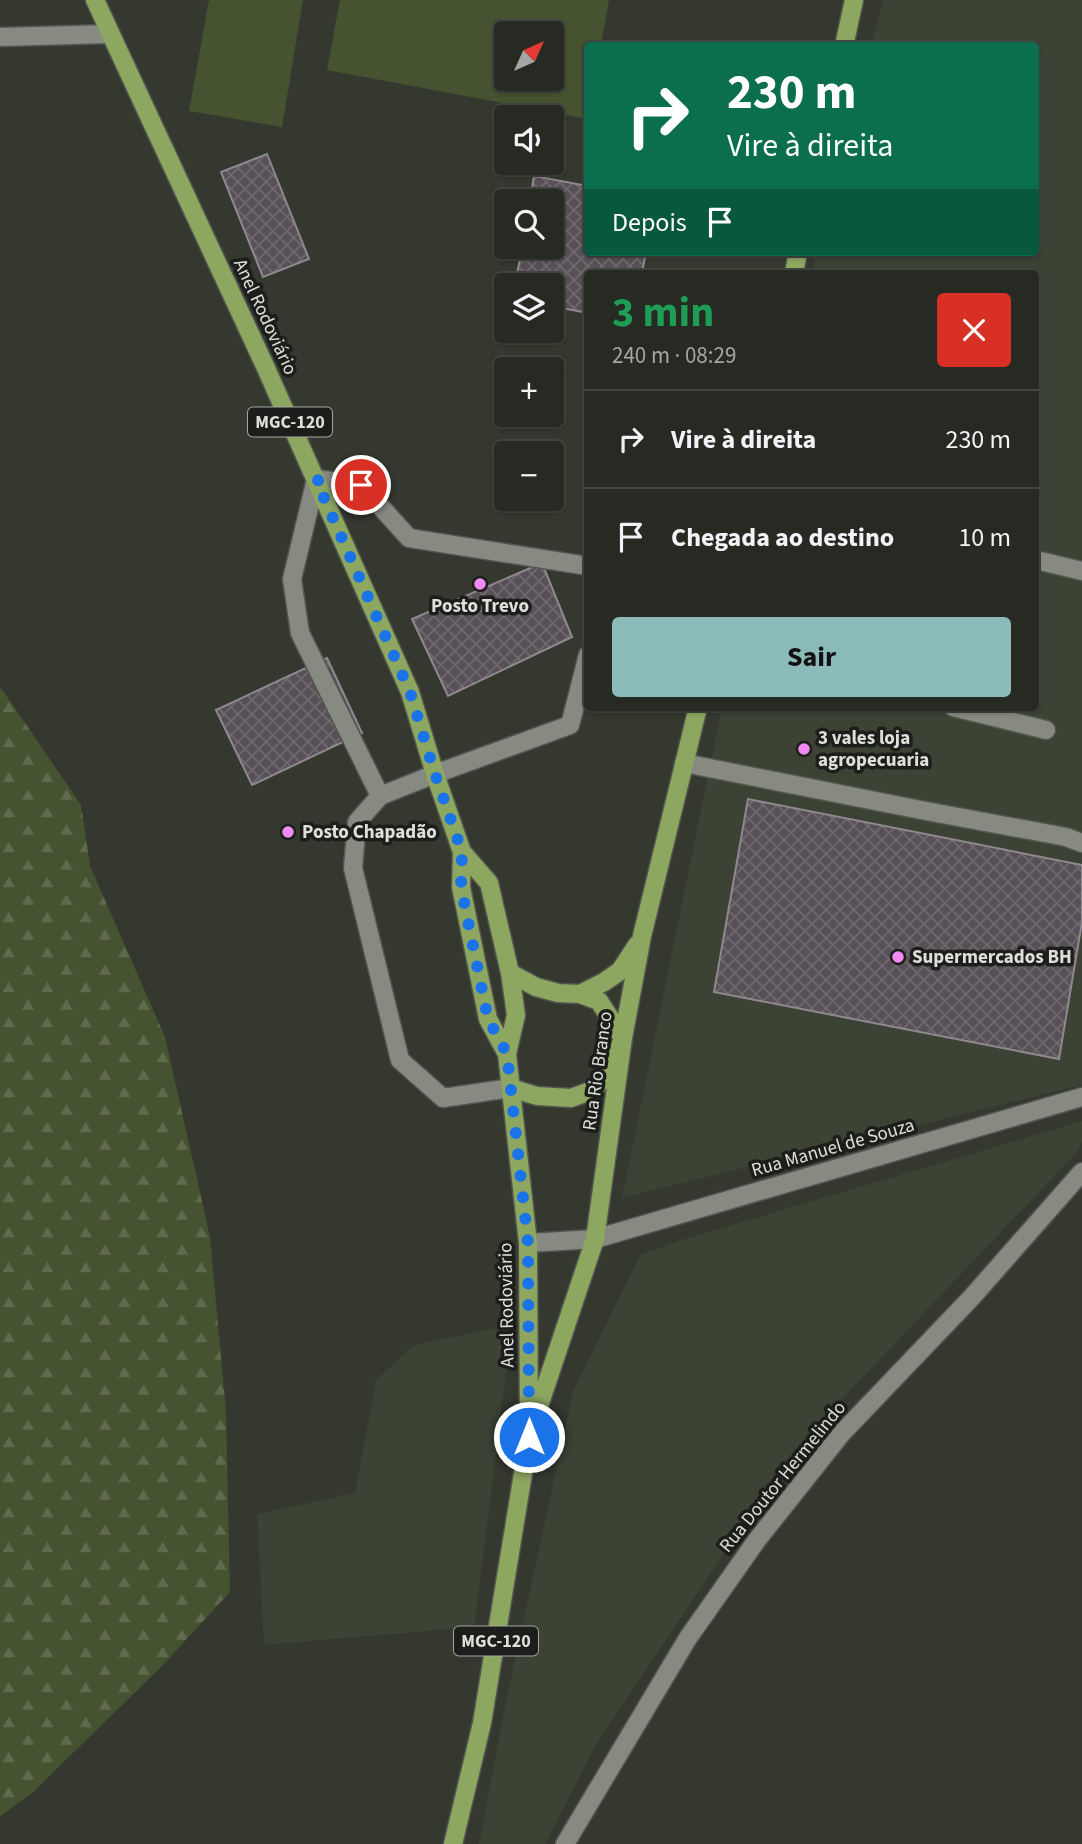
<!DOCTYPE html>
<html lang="pt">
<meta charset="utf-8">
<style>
body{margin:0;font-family:"Source Sans 3",sans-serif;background:#2f322b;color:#f1f3f6;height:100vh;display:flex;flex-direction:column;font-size:26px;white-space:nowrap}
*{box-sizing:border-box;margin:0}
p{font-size:23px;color:#a4a7a6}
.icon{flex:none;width:38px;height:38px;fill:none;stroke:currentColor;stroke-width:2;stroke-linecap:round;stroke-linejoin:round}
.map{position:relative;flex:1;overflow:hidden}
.drawer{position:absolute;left:584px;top:270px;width:455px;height:441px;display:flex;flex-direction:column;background:#272a23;border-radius:7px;box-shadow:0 2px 5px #0004,0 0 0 2px #434641}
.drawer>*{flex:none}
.guide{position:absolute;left:584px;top:42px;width:455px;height:214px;border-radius:7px;box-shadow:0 2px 5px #0004,0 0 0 2px #434641;background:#0b6e4f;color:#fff;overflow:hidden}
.needle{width:46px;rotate:45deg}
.tools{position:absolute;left:494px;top:21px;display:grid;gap:14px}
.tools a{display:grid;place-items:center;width:70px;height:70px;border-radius:7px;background:#272a23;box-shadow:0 2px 5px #0004,0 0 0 2px #434641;font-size:35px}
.pin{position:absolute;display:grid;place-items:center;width:60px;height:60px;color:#fff;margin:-30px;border:4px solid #fff;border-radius:50%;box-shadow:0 2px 7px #0007}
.me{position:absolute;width:77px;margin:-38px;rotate:0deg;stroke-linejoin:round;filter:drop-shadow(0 0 5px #0008)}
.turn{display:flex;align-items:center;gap:24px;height:147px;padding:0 28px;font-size:32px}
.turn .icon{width:91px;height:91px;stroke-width:2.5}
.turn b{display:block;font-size:49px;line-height:60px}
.then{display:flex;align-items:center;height:66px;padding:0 28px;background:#0003;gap:14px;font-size:26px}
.round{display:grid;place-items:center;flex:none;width:74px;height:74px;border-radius:7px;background:#2f322b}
.head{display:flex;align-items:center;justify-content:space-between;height:119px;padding:0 28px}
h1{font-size:42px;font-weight:700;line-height:52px;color:#1e9e55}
.action{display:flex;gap:14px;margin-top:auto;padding:14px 28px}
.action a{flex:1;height:80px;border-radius:7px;background:#8bbbb9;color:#111;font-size:28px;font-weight:700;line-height:80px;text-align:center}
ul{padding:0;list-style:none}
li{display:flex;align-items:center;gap:21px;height:98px;padding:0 28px;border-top:2px solid #434641}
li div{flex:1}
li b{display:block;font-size:26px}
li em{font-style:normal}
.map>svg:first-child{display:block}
.built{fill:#3c4234}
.forest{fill:url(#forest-firs)}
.pitch{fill:#455330;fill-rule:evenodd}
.building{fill:url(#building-cross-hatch);stroke:#908890;stroke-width:2}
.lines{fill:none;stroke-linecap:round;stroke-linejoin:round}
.minor-casing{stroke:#52554e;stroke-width:21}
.major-casing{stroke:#52554e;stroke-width:21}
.minor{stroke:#868a81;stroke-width:18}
.major{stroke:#8da660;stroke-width:18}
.route{stroke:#1a73e8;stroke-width:12;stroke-dasharray:0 21.6}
.poi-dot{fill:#f18af4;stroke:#1d1e1b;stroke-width:2.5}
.labels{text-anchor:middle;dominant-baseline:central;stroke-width:7;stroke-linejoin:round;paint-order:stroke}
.shield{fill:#1d1e1b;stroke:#a3a6a1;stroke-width:2}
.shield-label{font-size:18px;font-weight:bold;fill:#dde0da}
.street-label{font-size:19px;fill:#dde0da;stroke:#1d1e1b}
.poi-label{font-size:19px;font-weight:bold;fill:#dde0da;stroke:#1d1e1b;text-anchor:start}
</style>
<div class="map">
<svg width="1082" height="1844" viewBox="0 0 1082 1844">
<defs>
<pattern id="forest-firs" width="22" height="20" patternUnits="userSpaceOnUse" patternTransform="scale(1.75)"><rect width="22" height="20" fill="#455330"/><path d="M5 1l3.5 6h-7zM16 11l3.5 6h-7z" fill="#5f6b4d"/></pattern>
<pattern id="building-cross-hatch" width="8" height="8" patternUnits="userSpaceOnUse" patternTransform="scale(1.75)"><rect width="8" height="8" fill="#575057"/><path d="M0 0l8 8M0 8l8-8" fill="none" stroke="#6f696f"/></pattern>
</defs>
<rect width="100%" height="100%" fill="#34382f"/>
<!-- built -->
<path class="built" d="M883 0H1082V1085L622 1198 722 707H1036V273H812L817 252H1036V46L871 45Z
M1082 1121V1142L1078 1151 807 1436 724 1554 597 1743 545 1844H479L504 1711 573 1392 640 1255 678 1241Z
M512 1325 474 1627 264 1645 257 1514 355 1493 376 1380 414 1345Z"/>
<!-- forest -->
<path class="forest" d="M0 688 6 695 81 805 90 866 165 1037 210 1237 226 1412 230 1592 159 1669 32 1793 0 1816Z"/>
<!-- pitch -->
<path class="pitch" d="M209 0H303L282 127 189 111Z
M340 0H609L601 45 588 46V119L327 70ZM506 33H551V79H506Z"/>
<!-- building -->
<path class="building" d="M267 154 309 259 263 277 221 172Z
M534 176 588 186V252H646L642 273H588V313L551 306V285H515L522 247H551V201H530Z
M542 563 572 637 448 696 412 619Z
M327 658 362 733 252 785 216 710Z
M748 799 1082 865V922L1059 1059 714 992Z"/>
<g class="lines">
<defs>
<path id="minor" d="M0 37 110 34
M1036 560 1082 571
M953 707 1046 730
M684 763 926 811 1066 837 1082 843
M380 796 300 633 292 579 316 479 361 485 409 538 588 566
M511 1088 443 1098 400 1060 353 868 357 822 380 796 435 774 570 725 588 655
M528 1243 595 1239 1082 1097
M565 1844 688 1638 757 1540 842 1433 972 1297 1082 1172"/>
<path id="major" d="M95 0 265 366 410 692 435 774 462 852 461 887 488 1019 507 1054
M844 46 854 0
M794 273 798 252
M510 973 536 987 558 993 580 994 599 1001 623 1038 611 1070 593 1090 571 1098 537 1096 511 1088
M580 994 604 982 620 971 637 945
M533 1424 595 1239 623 1038 642 936 698 707
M453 1844 482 1723 529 1437 528 1243 507 1054 516 1015 510 973 489 883 462 852"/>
</defs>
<!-- minor casing -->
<use href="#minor" class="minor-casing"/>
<!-- major casing -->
<use href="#major" class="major-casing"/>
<!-- minor -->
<use href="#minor" class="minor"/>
<!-- major -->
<use href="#major" class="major"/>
</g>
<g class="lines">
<!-- route -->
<path class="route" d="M361 485 316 480 410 692 435 774 462 852 461 887 488 1019 507 1054 528 1243 529 1437"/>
</g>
<!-- markers -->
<g class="poi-dot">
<circle cx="480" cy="584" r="7"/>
<circle cx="804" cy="749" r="7"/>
<circle cx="288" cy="832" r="7"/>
<circle cx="898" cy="957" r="7"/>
</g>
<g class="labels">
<!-- shield labels -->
<g class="shield">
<rect x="248" y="407.5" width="84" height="29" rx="5"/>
<rect x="454" y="1626.5" width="84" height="29" rx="5"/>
</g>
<g class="shield-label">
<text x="290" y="422">MGC-120</text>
<text x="496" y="1641">MGC-120</text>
</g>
<!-- street labels -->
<g class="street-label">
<text transform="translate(265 317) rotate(65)">Anel Rodoviário</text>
<text transform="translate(598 1071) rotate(-82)">Rua Rio Branco</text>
<text transform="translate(833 1148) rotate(-16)">Rua Manuel de Souza</text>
<text transform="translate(507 1305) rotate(-91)">Anel Rodoviário</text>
<text transform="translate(783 1477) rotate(-51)">Rua Doutor Hermelindo</text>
</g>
<!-- poi labels -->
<g class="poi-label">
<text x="480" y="606" text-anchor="middle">Posto Trevo</text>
<text x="818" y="738">3 vales loja<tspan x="818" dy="22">agropecuaria</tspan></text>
<text x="302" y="832">Posto Chapadão</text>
<text x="912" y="957">Supermercados BH</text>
</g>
</g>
</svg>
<div class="tools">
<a><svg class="needle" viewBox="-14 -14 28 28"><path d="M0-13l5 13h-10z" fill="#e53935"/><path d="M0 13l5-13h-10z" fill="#a4a7a6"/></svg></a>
<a><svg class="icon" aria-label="sound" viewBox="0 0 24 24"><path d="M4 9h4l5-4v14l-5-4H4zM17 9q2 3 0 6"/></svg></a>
<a><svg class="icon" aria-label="search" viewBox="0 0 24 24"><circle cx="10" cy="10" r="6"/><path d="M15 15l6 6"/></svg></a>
<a><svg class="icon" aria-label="layers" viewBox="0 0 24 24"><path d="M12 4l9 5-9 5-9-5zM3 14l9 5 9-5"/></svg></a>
<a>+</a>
<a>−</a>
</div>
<div class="pin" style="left:361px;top:485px;background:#d93025"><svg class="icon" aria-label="arrive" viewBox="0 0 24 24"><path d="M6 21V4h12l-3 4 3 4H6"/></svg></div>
<svg class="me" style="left:529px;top:1437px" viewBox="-20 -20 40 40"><circle r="17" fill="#1a73e8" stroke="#fff" stroke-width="3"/><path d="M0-11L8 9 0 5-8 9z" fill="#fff"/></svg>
<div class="guide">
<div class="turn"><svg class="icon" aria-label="right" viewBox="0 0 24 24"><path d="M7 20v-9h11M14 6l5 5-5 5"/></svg><div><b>230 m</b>Vire à direita</div></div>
<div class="then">Depois<svg class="icon" aria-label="arrive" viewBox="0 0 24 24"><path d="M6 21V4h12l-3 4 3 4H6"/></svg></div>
</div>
<section class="drawer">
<div class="head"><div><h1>3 min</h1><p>240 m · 08:29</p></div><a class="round" style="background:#d93025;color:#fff"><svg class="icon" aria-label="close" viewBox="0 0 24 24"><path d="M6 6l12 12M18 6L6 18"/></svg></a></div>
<ul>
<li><svg class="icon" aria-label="right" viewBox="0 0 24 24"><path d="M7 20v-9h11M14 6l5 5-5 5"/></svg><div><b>Vire à direita</b></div><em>230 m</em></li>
<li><svg class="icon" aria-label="arrive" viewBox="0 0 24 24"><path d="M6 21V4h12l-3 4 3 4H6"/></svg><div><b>Chegada ao destino</b></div><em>10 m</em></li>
</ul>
<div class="action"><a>Sair</a></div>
</section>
</div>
